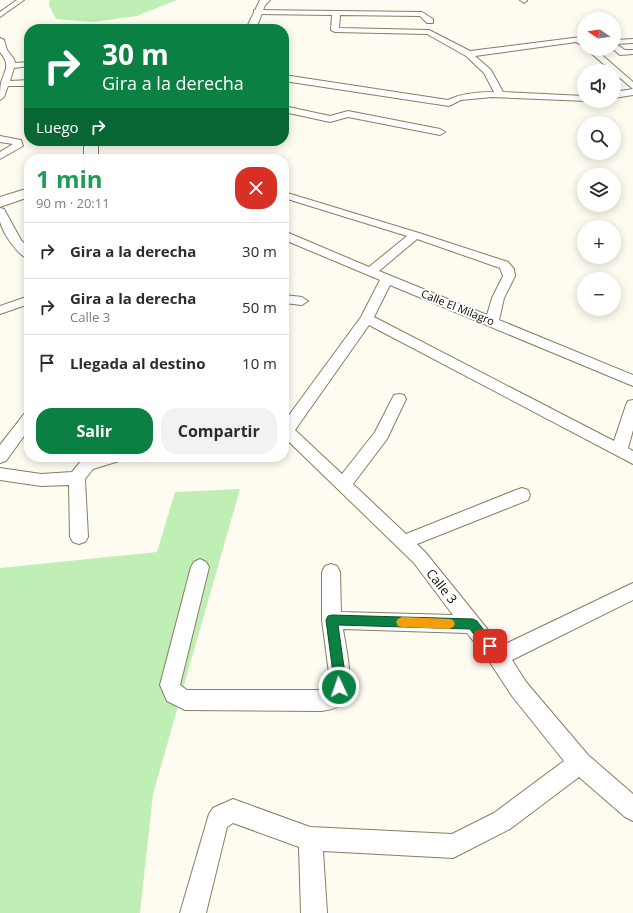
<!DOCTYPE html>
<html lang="es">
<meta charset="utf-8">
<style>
body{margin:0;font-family:"Open Sans",sans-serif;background:#f2f2f3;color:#2b2b33;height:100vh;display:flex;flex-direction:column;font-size:15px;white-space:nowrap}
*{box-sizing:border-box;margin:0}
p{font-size:13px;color:#7c7c81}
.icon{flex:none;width:22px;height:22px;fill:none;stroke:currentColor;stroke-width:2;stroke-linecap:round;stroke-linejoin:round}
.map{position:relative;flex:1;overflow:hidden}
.sheet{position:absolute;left:24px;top:154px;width:265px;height:308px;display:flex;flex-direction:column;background:#fff;border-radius:16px;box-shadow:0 2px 10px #0003}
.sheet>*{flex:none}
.banner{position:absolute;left:24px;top:24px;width:265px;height:122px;border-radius:16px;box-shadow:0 2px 10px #0003;background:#0b8043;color:#fff;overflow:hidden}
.needle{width:26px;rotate:283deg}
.tools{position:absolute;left:577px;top:12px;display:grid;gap:8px}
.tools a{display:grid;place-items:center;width:44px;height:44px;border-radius:50%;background:#fff;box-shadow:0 2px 10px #0003;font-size:20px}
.pin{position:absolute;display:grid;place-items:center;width:34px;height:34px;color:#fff;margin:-17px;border-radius:8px;box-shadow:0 2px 6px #0006}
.me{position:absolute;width:44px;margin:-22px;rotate:357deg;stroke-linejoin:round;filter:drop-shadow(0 0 3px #0008)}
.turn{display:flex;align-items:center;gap:14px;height:84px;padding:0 12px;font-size:18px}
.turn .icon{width:52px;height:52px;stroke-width:2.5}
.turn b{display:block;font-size:28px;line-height:34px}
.then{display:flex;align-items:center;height:38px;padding:0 12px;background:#0003;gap:8px;font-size:15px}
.round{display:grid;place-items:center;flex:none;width:42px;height:42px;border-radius:16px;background:#f2f2f3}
.head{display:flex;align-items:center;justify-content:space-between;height:68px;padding:0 12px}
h1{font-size:24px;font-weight:700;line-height:30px;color:#1e9e55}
.action{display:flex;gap:8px;margin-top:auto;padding:8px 12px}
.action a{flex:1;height:46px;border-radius:16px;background:#0b8043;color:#fff;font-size:16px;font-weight:700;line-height:46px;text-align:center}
.action a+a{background:#f2f2f3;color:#2b2b33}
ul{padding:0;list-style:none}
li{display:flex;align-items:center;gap:12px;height:56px;padding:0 12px;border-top:1px solid #e1e1e2}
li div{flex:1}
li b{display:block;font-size:15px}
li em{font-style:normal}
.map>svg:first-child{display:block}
.green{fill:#bfefb4}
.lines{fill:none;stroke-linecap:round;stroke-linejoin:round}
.street-casing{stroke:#847f64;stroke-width:2}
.secondary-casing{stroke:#847f64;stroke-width:2}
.street{fill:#fff;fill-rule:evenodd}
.secondary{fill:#fff;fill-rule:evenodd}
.route{fill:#0b8043;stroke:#07532c}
.slow{fill:#f59e0b}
.labels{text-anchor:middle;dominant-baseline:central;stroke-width:4;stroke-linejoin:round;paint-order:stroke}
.street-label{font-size:11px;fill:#0e0c04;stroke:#fff}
.near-street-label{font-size:13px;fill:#0e0c04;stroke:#fff}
</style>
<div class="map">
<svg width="633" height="913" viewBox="0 0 633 913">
<rect width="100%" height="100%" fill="#fefcf0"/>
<!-- green -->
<path class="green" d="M50 0H177L137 16 93 22 56 19 49 5Z
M240 489 153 794 140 913H0V568L157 552 175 492Z"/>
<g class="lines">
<defs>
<path id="street" d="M17 0H24L0 17V12Z
M520 0H527V1L524 3Z
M254 10 422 12 433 19V23H427L420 16 340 15 339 28 429 30 470 51 581 37 584 40V46L576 42 475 56 491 70 503 92 584 96V101H587L492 97 461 100 449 106 284 81V75L448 100C462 93 478 92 494 92L484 73 466 56 427 34 335 32 331 30 332 15 257 14H254Z
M0 38 4 40 7 50 14 59 15 63 29 62V66L14 68 10 81 29 80V86H8L4 97 0 100C0 94 0 88 1 83 5 69 11 66 0 52Z
M633 39V43L616 44 625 50H633V54L620 55 613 49 614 40Z
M586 49H595L633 82V89Z
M633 89V95L614 98V92Z
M284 106 330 116 348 111 440 129 445 132 440 135 348 117 330 122 284 112Z
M0 136 21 140 23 146 0 159V152L13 144 0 142Z
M92 154 107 157 108 159H88L87 157 88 155Z
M284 192 419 233 508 262 514 269 515 276 504 298 499 320 633 375V386L390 285 374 317 614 441 626 405 628 401 633 400V430L628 448 633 451V464L369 325 295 430 342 474 375 432 394 395 399 394 404 395 406 399 387 439 353 484 406 534 516 490 522 488 528 490 530 495 528 500 417 544 426 553 501 646 633 583V600L512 660 526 682 588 755 633 794V821L625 817 579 777 510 829 453 858 323 851 327 913H301L299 847 233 823 227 827 206 913H180L209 814 213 808 233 799 310 827 452 834 494 813 564 761 512 696 491 664 467 633 343 629C346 649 357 690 340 705 335 709 328 710 322 711L185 710 167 701 160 685 191 567 194 562 200 559 206 562 209 567 180 685 187 690H325L330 681 322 620V572L325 566 331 564 337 566 340 572 341 612 453 615 414 563 284 437V422L361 317 380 280 287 241 284 239V231L369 267 407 236 284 198ZM417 239 500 268 503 276 492 298 487 315 379 271Z
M0 208 4 209 21 240 29 248V259C18 256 2 232 0 221 0 217 0 212 0 208Z
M284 295 302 297 308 301 302 305 284 303Z
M29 296V304L0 314V306Z
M29 413V429L6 461 0 463V445L24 414Z
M93 457H121L119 461 93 469 85 479 88 537 85 542 79 544 73 542 70 537 69 485 41 486 0 480V468L41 474 72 472 81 461Z"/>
<path id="secondary" d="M260 0H270L265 5 256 29H246Z
M87 141H101L98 145V159H84V145Z
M29 188V197L0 207V197Z"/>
</defs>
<!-- street casing -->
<use href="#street" class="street-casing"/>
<!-- secondary casing -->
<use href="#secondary" class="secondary-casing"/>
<!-- street -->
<use href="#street" class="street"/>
<!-- secondary -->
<use href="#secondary" class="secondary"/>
</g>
<!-- route -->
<path class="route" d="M332 615 473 619 477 621 496 646 494 650 490 651 486 650 470 629 338 625 346 681 343 691 339 693 335 691 334 681 326 620 328 616Z"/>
<!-- slow -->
<path class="slow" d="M402 617 449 619 453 620 455 624 453 627 449 629 402 627 398 626 396 622 398 619Z"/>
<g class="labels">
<!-- street labels -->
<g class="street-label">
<text transform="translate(458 307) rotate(22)">Calle El Milagro</text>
</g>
<!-- near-street labels -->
<g class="near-street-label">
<text transform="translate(442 586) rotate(51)">Calle 3</text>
</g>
</g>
</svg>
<div class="tools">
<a><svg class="needle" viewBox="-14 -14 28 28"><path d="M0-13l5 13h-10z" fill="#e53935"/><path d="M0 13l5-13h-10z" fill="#7c7c81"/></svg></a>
<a><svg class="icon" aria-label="sound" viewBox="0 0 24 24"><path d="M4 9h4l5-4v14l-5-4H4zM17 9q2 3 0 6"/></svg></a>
<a><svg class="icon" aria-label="search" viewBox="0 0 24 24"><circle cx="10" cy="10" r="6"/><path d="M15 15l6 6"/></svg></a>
<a><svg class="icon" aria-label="layers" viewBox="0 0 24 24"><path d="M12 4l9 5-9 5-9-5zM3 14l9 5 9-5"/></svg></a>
<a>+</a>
<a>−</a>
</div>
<div class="pin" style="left:490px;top:646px;background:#d93025"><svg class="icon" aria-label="arrive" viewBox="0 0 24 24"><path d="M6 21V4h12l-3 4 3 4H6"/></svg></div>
<svg class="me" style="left:339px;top:687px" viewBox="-20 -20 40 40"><circle r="17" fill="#0b8043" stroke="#fff" stroke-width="3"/><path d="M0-11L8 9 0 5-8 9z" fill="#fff"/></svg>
<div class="banner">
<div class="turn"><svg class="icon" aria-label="right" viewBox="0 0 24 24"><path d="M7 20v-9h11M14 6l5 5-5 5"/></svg><div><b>30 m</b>Gira a la derecha</div></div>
<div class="then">Luego<svg class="icon" aria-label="right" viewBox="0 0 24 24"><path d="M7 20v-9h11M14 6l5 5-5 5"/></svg></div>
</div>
<section class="sheet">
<div class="head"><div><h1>1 min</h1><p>90 m · 20:11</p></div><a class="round" style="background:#d93025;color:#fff"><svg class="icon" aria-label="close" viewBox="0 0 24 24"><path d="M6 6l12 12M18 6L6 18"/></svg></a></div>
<ul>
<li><svg class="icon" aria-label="right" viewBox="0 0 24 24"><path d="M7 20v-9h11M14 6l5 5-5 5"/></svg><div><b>Gira a la derecha</b></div><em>30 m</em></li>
<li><svg class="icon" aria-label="right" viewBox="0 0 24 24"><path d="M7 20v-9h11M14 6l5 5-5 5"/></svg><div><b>Gira a la derecha</b><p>Calle 3</p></div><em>50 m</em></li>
<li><svg class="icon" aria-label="arrive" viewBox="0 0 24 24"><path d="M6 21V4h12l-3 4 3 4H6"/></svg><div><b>Llegada al destino</b></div><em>10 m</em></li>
</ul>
<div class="action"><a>Salir</a><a>Compartir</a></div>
</section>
</div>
